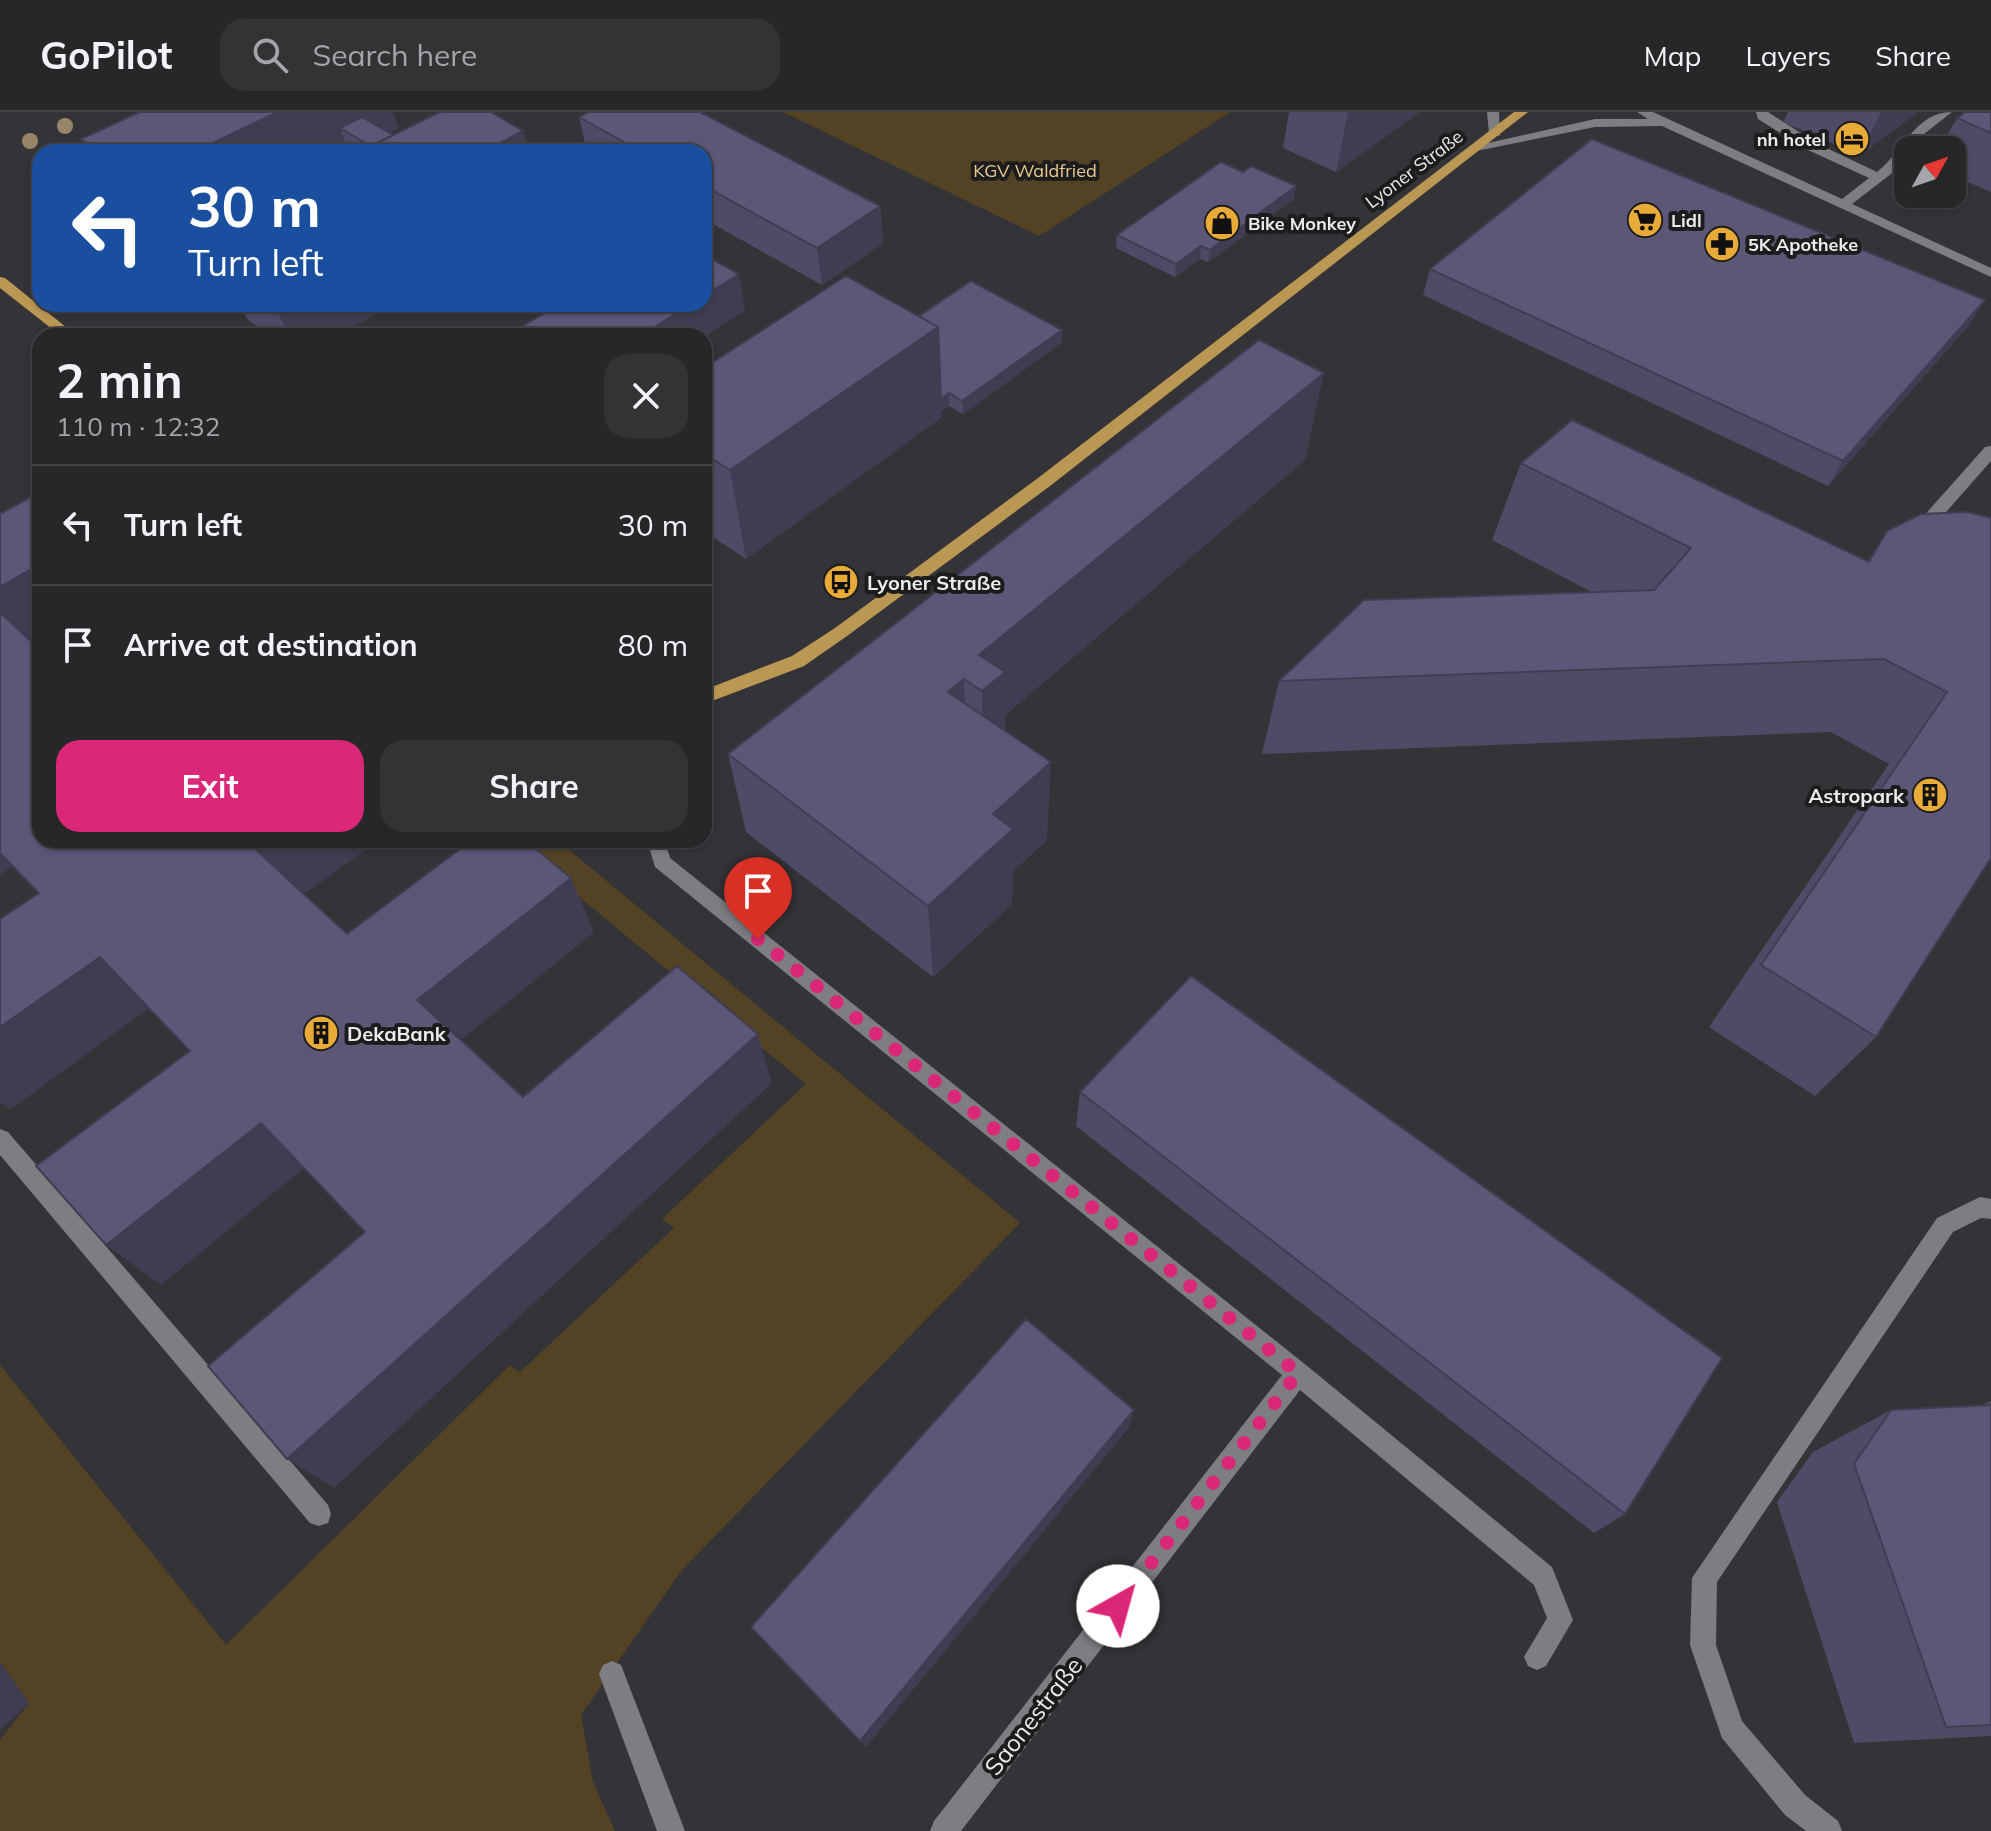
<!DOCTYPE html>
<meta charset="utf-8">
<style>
body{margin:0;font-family:Mulish,sans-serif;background:#333336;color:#f1f3f6;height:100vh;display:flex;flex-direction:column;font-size:30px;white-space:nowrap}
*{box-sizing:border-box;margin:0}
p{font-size:26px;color:#a4a5a8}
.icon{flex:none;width:44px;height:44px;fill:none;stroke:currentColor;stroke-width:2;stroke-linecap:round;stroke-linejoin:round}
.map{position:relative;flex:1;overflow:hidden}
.sheet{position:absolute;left:32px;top:216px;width:680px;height:520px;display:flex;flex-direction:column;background:#27272a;border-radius:24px;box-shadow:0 2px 6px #0004,0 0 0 2px #434447}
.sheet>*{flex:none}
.guide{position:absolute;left:32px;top:32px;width:680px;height:168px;border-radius:24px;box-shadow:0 2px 6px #0004,0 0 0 2px #434447;background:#1a4fa0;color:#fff;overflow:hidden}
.needle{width:52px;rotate:50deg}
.buttons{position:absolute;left:1894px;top:24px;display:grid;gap:16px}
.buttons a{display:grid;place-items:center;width:72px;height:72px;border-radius:16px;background:#27272a;box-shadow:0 2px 6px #0004,0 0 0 2px #434447;font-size:40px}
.pin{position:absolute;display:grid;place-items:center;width:68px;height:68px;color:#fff;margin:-82px -34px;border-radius:50% 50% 50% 0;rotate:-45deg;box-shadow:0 0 8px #0007}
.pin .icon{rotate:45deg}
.me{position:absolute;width:88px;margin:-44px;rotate:38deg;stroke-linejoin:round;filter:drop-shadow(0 0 6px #0008)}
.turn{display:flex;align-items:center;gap:28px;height:168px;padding:0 24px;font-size:36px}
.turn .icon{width:104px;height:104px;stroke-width:2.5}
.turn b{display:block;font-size:56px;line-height:68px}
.round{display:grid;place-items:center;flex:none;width:84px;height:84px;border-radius:24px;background:#333336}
.head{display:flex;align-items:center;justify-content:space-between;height:136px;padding:0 24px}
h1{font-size:48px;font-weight:700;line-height:60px}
.cta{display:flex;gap:16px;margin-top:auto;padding:16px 24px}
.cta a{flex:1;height:92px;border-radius:24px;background:#db2777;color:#fff;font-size:32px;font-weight:700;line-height:92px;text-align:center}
.cta a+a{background:#333336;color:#f1f3f6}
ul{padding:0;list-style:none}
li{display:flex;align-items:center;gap:24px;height:120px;padding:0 24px;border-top:2px solid #434447}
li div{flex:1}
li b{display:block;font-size:30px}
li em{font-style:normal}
header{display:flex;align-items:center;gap:48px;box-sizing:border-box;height:112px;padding:0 40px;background:#27272a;border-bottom:2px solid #434447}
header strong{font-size:38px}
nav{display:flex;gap:44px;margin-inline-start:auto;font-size:28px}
.search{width:560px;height:72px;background:#333336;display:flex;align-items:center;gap:20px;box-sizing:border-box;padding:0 28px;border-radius:24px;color:#a4a5a8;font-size:30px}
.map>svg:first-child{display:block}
.green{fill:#544225}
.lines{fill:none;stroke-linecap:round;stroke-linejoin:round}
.minor{fill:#7e7d82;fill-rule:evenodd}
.major{fill:#bb9754;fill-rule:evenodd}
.tree{fill:#988569}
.wall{fill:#4f4b66}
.shaded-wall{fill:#403d53}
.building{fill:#5c5777;stroke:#403d53;stroke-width:2}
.route{stroke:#db2777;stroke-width:14;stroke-dasharray:0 25.2}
.labels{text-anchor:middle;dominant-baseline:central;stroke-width:8;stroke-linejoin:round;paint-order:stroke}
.far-poi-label{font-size:18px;font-weight:bold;fill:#ecebee;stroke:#1c1c1d;text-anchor:start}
.far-street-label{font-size:18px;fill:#ecebee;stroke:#1c1c1d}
.far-park-label{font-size:18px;fill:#eac891;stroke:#1c1c1d}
.poi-label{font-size:20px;font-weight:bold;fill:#ecebee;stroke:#1c1c1d;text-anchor:start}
.near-street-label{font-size:24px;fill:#ecebee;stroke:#1c1c1d}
</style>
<header>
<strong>GoPilot</strong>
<div class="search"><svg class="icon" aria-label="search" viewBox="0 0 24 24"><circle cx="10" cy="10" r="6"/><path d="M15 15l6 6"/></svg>Search here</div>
<nav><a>Map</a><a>Layers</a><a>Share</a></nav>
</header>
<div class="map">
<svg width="1991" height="1719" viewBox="0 0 1991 1719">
<rect width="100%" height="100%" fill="#343438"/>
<!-- green -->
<path class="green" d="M783 0H1230L1039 124Z
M510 728H557L1020 1111 681 1459 581 1603 593 1670 615 1719H0V1628L29 1591 0 1550V1253L226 1533 510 1253 520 1260 674 1116 662 1107 806 972Z"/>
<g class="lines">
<!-- minor -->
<path class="minor" d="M1487 0H1499L1500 24 1489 21Z
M1637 0H1653L1842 87 1869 66 1808 38 1758 7 1756 0H1768L1818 32 1877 60C1903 40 1915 0 1952 0L1924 22 1912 38H1908L1900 55 1852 92 1991 156V165L1662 14 1595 15 1476 39 1470 35 1595 7H1648Z
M1991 334V349L1925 424H1913V416L1985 335Z
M647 728H665L670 746 1306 1253 1552 1455 1573 1508 1546 1554 1537 1558 1528 1554 1524 1545 1547 1506 1534 1473 1300 1278 961 1719H930L934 1709 1282 1263 655 755Z
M0 1017 8 1020 328 1393 331 1402 328 1411 319 1414 310 1411 0 1043Z
M1980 1085 1991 1087V1107L1981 1106 1953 1120 1717 1470 1716 1533 1742 1609 1805 1683 1838 1709 1842 1719H1806L1785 1703 1722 1626 1690 1533 1692 1466 1937 1106Z
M612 1549 621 1553 685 1719H657L599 1562 603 1553Z"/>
<!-- major -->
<path class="major" d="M1514 0H1528L1050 374 847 524 804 554 704 592V578L792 544 835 516 1038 366Z
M0 165 5 166 77 224H61L0 176Z"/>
</g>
<!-- trees -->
<g class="tree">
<circle cx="65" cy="14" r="8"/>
<circle cx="30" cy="29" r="8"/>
</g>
<!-- wall -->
<path class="wall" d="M140 0 399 16 389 21 393 23 523 19 529 40H88L81 27Z
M589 0H700L880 94 883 131 822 173 704 107V40H587L579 5Z
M1289 0H1420L1336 60 1283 36Z
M1788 0H1918L1860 43 1783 10Z
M1991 0V80L1952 63V38H1939L1957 6Z
M1294 87 1208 150 1200 147 1175 165 1116 136 1117 123Z
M1430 157 1985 188 1969 213 1828 374 1423 183Z
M240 192H393L336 224H270L247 207Z
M919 204 1062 218 1061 231 963 302 949 294 941 299 942 305 746 447 710 423 704 427V256Z
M1305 348 1005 603V619L1047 728 1013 759 1012 792 933 865 746 720 728 642Z
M1521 351 1867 450 1887 419 1991 406 1876 925 1815 984 1709 915 1889 652 1831 620 1262 642 1279 569 1592 480 1492 428Z
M1080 980 1625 1402 1594 1421 1076 1014Z
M1991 1289V1624L1854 1631 1777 1390 1813 1340 1891 1298 1982 1293Z"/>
<!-- shaded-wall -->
<path class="shaded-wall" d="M278 0H393L399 16 367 32 340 16 349 40H194Z
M1348 0H1420L1336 60Z
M1881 0H1918L1860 43Z
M523 19 529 40H483Z
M1296 74 1294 87 1208 150 1210 138Z
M880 94 883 131 822 173 817 136Z
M1201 134 1200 147 1175 165 1176 152Z
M739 162 745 199 704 225V224H640L691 192H704V184Z
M1985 188 1969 213 1828 374 1843 349Z
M274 192H393L336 224H289Z
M938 215 949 281V294L941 299 942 305 746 447 730 358Z
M1062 218 1061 231 963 302 962 289Z
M1324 261 1305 348 1005 603 1004 640 983 659 982 579 979 543Z
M704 394 710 423 704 427Z
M40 452V540L0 506V475Z
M964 567 967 647 948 580Z
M1051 650 1047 728 1013 759 1012 792 933 865 928 794 993 702Z
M265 728H379L293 790 254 736Z
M0 740 13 754 0 763Z
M571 766 594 820 449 938 417 888Z
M100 845 149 896 10 998 0 990V915Z
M758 922 772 971 334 1376 287 1347Z
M261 1011 304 1056 161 1173 106 1133Z
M1134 1298 1128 1317 866 1635 860 1629Z
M0 1550 29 1591 0 1618Z"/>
<!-- building -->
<path class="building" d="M140 0H278L194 40H101L81 27Z
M440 0H491L523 19 483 40H359Z
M589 0H700L880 94 817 136 704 74V40H642L579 5Z
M1965 0H1991V21L1957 6Z
M362 5 393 23 371 34 340 16Z
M1592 27 1985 188 1843 349 1430 157Z
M1221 50 1243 60 1251 54 1296 74 1210 138 1201 134 1176 152 1117 123Z
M704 143 739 162 704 184Z
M846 164 938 215 730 358 704 342V256Z
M971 169 1062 218 962 289 949 281 941 287 938 215 919 204Z
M560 192H691L640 224H506Z
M1259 228 1324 261 979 543 1005 560 982 579 964 567 948 580 1051 650 993 702 1013 717 928 794 728 642Z
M1572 308 1869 450 1887 419 1921 402 1968 400 1991 406V746L1876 925 1761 853 1947 580 1884 547 1279 569 1364 488 1654 478 1691 436 1521 351Z
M40 380V452L0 475V402Z
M0 500 40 538V728H265L254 736 347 822 472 728H525L571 766 417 888 523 985 677 854 758 922 287 1347 208 1254 365 1120 261 1011 106 1133 36 1054 190 939 100 845 0 915V807L39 781 0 741Z
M1191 864 1722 1246 1625 1402 1080 980Z
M1026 1207 1134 1298 860 1629 751 1515Z
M1991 1293V1613L1946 1615 1854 1352 1891 1298Z"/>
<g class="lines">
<!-- route -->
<path class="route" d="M758 827 1298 1261 1118 1494"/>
</g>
<!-- icons -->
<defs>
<symbol id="hotel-disc" viewBox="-11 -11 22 22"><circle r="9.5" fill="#e8ab37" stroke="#1c1c1d"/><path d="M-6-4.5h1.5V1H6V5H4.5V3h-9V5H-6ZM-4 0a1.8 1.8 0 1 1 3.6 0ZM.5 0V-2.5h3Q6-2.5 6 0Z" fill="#111"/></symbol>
<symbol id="supermarket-disc" viewBox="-11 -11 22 22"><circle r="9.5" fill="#e8ab37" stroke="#1c1c1d"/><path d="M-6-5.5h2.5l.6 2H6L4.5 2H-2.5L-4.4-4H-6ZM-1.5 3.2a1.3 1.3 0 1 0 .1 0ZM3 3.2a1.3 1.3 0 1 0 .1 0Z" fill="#111"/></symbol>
<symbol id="shop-disc" viewBox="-11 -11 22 22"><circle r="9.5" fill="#e8ab37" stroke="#1c1c1d"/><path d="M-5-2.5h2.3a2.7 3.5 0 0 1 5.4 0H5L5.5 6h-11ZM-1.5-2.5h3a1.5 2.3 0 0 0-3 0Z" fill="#111"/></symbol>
<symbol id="pharmacy-disc" viewBox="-11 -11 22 22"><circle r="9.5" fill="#e8ab37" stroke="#1c1c1d"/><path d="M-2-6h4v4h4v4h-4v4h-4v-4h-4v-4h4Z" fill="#111"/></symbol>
<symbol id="bus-disc" viewBox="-11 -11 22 22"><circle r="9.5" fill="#e8ab37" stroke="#1c1c1d"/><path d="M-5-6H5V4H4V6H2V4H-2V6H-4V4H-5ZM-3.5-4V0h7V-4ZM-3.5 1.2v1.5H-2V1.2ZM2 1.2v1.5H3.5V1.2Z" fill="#111"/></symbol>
<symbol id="building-disc" viewBox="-11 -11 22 22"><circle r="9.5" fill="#e8ab37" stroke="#1c1c1d"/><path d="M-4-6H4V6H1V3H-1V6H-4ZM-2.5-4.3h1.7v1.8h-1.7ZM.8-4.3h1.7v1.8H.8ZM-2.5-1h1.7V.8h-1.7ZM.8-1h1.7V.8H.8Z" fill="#111"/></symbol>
</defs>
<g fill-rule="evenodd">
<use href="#hotel-disc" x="1832" y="7" width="40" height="40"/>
<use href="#supermarket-disc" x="1625" y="88" width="40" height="40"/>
<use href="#shop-disc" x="1202" y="91" width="40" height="40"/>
<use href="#pharmacy-disc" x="1702" y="112" width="40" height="40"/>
<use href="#bus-disc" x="821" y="450" width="40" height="40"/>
<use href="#building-disc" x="1910" y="663" width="40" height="40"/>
<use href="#building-disc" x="301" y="901" width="40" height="40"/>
</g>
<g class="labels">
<!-- far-poi labels -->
<g class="far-poi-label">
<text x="1826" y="27" text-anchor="end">nh hotel</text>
<text x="1671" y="108">Lidl</text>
<text x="1248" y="111">Bike Monkey</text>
<text x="1748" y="132">5K Apotheke</text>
</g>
<!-- far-street labels -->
<g class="far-street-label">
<text transform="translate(1414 57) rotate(-37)">Lyoner Straße</text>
</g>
<!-- far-park labels -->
<g class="far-park-label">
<text x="1035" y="58">KGV Waldfried</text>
</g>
<!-- poi labels -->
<g class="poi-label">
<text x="867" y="470">Lyoner Straße</text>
<text x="1904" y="683" text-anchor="end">Astropark</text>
<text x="347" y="921">DekaBank</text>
</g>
<!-- near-street labels -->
<g class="near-street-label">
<text transform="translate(1033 1604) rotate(-52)">Saonestraße</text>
</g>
</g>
</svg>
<div class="buttons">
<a><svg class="needle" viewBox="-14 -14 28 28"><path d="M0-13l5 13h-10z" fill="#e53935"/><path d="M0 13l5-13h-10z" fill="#a4a5a8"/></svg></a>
</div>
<div class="pin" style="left:758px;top:827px;background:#d93025"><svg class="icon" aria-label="arrive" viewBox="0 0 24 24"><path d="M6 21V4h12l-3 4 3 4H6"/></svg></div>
<svg class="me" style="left:1118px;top:1494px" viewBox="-20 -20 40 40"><circle r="19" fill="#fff"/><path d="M0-13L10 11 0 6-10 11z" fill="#db2777"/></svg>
<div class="guide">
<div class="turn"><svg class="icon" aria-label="left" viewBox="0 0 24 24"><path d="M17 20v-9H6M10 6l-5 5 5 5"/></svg><div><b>30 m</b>Turn left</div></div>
</div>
<section class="sheet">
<div class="head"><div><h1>2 min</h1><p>110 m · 12:32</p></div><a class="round"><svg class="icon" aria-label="close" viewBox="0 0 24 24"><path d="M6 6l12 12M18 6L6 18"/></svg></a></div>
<ul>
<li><svg class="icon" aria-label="left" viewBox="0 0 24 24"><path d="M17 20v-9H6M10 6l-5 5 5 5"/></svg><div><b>Turn left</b></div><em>30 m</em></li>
<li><svg class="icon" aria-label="arrive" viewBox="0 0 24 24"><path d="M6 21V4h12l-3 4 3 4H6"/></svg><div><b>Arrive at destination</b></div><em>80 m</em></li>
</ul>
<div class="cta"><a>Exit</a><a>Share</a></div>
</section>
</div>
